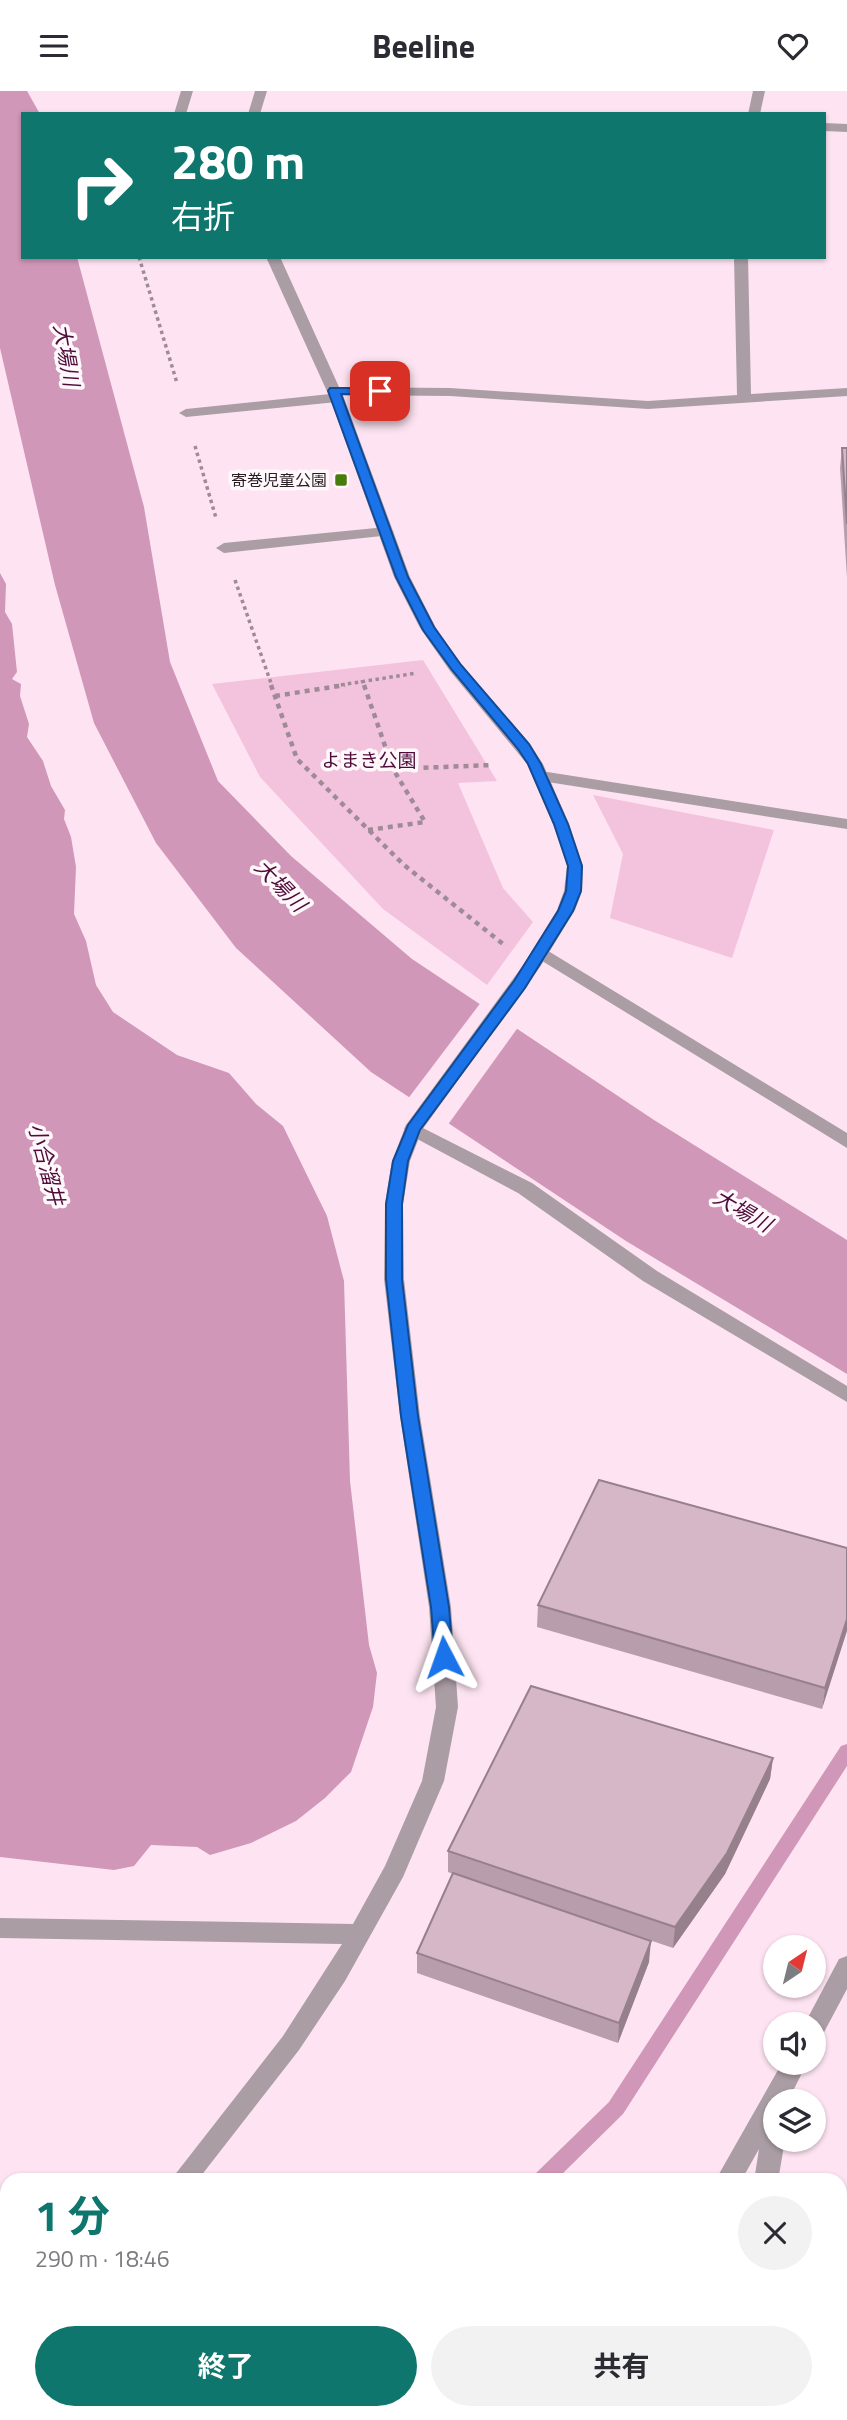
<!DOCTYPE html>
<html lang="ja">
<meta charset="utf-8">
<style>
body{margin:0;font-family:"Titillium Web","Noto Sans JP",sans-serif;background:#f2f2f3;color:#2b2b33;height:100vh;display:flex;flex-direction:column;font-size:26px;white-space:nowrap}
*{box-sizing:border-box;margin:0}
p{font-size:23px;color:#7c7c81}
.icon{flex:none;width:38px;height:38px;fill:none;stroke:currentColor;stroke-width:2;stroke-linecap:round;stroke-linejoin:round}
.map{position:relative;flex:1;overflow:hidden}
.panel{position:absolute;left:0px;top:2082px;width:847px;height:247px;display:flex;flex-direction:column;background:#fff;border-radius:21px 21px 0 0;box-shadow:0 2px 5px #0004}
.panel>*{flex:none}
.banner{position:absolute;left:21px;top:21px;width:805px;height:147px;border-radius:0px;box-shadow:0 2px 5px #0004;background:#0f766e;color:#fff;overflow:hidden}
.needle{width:46px;rotate:35deg}
.tools{position:absolute;left:763px;top:1844px;display:grid;gap:14px}
.tools a{display:grid;place-items:center;width:63px;height:63px;border-radius:50%;background:#fff;box-shadow:0 2px 5px #0004;font-size:35px}
.pin{position:absolute;display:grid;place-items:center;width:60px;height:60px;color:#fff;margin:-30px;border-radius:14px;box-shadow:0 4px 10px #0006}
.me{position:absolute;width:77px;margin:-38px;rotate:356deg;stroke-linejoin:round;filter:drop-shadow(0 0 5px #0008)}
.turn{display:flex;align-items:center;gap:24px;height:147px;padding:0 35px;font-size:32px}
.turn .icon{width:91px;height:91px;stroke-width:2.5}
.turn b{display:block;font-size:49px;line-height:60px}
.round{display:grid;place-items:center;flex:none;width:74px;height:74px;border-radius:37px;background:#f2f2f3}
.summary{display:flex;align-items:center;justify-content:space-between;height:119px;padding:0 35px}
h1{font-size:42px;font-weight:700;line-height:52px;color:#0f766e}
.button{display:flex;gap:14px;margin-top:auto;padding:14px 35px}
.button a{flex:1;height:80px;border-radius:42px;background:#0f766e;color:#fff;font-size:28px;font-weight:700;line-height:80px;text-align:center}
.button a+a{background:#f2f2f3;color:#2b2b33}
header{display:flex;justify-content:space-between;align-items:center;height:91px;padding:0 35px;background:#fff;font-size:32px;font-weight:700}
.map>svg:first-child{display:block}
.green{fill:#f3c3de}
.water{fill:#d097b8}
.pier{fill:#fee4f2}
.lines{fill:none;stroke-linecap:round;stroke-linejoin:round}
.stream{fill:#d097b8;fill-rule:evenodd}
.path-far1{stroke:#9f8b96;stroke-width:3.5;stroke-dasharray:3.5 3.5;stroke-linecap:butt}
.path{stroke:#9f8b96;stroke-width:4.5;stroke-dasharray:5 5;stroke-linecap:butt}
.minor{fill:#aa9da4;fill-rule:evenodd}
.tertiary{fill:#aa9da4;fill-rule:evenodd}
.trunk{fill:#69505e;fill-rule:evenodd}
.motorway{fill:#5f4554;fill-rule:evenodd}
.wall{fill:#b89dac}
.shaded-wall{fill:#96808c}
.building{fill:#d6b7c8;stroke:#96808c;stroke-width:2}
.route{fill:#1a73e8;stroke:#114b97;stroke-width:2}
.poi-dot{fill:#487c0e;stroke:#fef8fb;stroke-width:2.5}
.labels{text-anchor:middle;dominant-baseline:central;stroke-width:7;stroke-linejoin:round;paint-order:stroke}
.far-poi-label{font-size:16px;fill:#291d24;stroke:#fef8fb;text-anchor:end}
.park-label{font-size:19px;fill:#4f0c3b;stroke:#fef8fb}
.water-label{font-size:21px;font-style:italic;fill:#4f0c3b;stroke:#fef8fb}
</style>
<header><svg class="icon" aria-label="menu" viewBox="0 0 24 24"><path d="M4 6h16M4 12h16M4 18h16"/></svg>Beeline<svg class="icon" aria-label="heart" viewBox="0 0 24 24"><path d="M12 20l-8-8c-3-5 5-10 8-4 3-6 11-1 8 4z"/></svg></header>
<div class="map">
<svg width="847" height="2329" viewBox="0 0 847 2329">
<rect width="100%" height="100%" fill="#fee4f2"/>
<!-- green -->
<path class="green" d="M423 569 497 690 458 692 503 797 533 831 487 894 383 818 260 686 212 593Z
M593 704 774 739 732 867 610 827 623 763Z"/>
<!-- water -->
<path class="water" d="M0 0H27L40 23H23V166H77L144 416 170 571 218 690 291 765 412 868 654 1029 847 1149V1283L626 1150 371 981 236 857 156 752 94 632 55 494 0 257Z
M0 482 6 493 5 521 12 533 17 581 12 588 21 593 20 605 29 633 27 646 43 670 51 695 65 719 64 728 71 746 76 776 74 823 86 850 96 894 113 921 177 964 229 982 256 1013 283 1035 327 1125 344 1190 350 1390 369 1554 377 1582 373 1616 351 1681 325 1707 296 1730 251 1752 210 1764 197 1756 151 1754 134 1775 114 1779 0 1766Z"/>
<!-- pier -->
<path class="pier" d="M482 910 519 935 447 1035 407 1009Z"/>
<g class="lines">
<!-- stream -->
<path class="stream" d="M847 1653V1675L623 2023 555 2090H531L534 2084 609 2011 841 1655Z
M242 2322H271L268 2329H239Z"/>
<!-- path-far1 -->
<path class="path-far1" d="M139 166 177 292
M195 355 216 427
M235 489 272 595
M362 589 364 595
M334 595 417 582"/>
<!-- path -->
<path class="path" d="M271 594 297 668 404 774 503 853
M364 594 393 678
M275 605 345 594
M368 739 425 731 393 678 492 674"/>
<!-- minor -->
<path class="minor" d="M181 0H193L186 23H174Z
M753 0H765L760 23H748Z
M824 32 847 33V41L824 40Z
M734 166H748L751 303 847 297V305L648 318 450 305 342 304V310L337 311 186 326 179 322 186 318 330 303 327 300 334 296 450 297 648 310 737 304Z
M386 436 394 441 391 444 224 462 216 457 224 452Z
M541 680 847 728V738L535 689 533 685 535 681Z
M540 855 847 1042V1057L534 865 531 861Z
M413 1032 532 1092 657 1180 847 1295V1311L643 1190 518 1102 406 1042 404 1038 406 1034Z
M847 1865V1898L822 1945 814 1948V1934H804L839 1868Z
M782 1972H807L794 1998 792 2011H775V2049H785L778 2090H754L759 2058 741 2090H715Z
M587 2322H614L611 2329H584Z
M718 2322H744L743 2329H717Z"/>
<!-- tertiary -->
<path class="tertiary" d="M255 0H267L260 23H248Z
M266 166H280L344 307 410 486 436 537 462 574 530 653 543 673 569 733 583 775 582 800 575 819 540 876 422 1039 410 1070 403 1113 404 1188 420 1325 451 1516 458 1616 444 1690 403 1786 345 1890 299 1959 197 2090H170L283 1945 342 1853 0 1847V1827L353 1833 385 1775 422 1690 436 1616 429 1516 400 1325 384 1188 385 1113 392 1070 406 1034 524 873 557 819 564 800 567 775 553 733 527 673 450 580 420 537 394 486 330 307Z
M7 2297V2322H13L9 2327 0 2329V2299Z"/>
<!-- trunk -->
<path class="trunk" d="M847 2203V2238L840 2241V2206Z
M781 2322H807L804 2329H778Z"/>
<!-- motorway -->
<path class="motorway" d="M847 2296V2329H824L827 2322H840V2298Z"/>
</g>
<!-- wall -->
<path class="wall" d="M842 357H847V487L840 377Z
M847 1457 822 1618 537 1536 538 1514Z
M773 1667 770 1688 725 1783 673 1857 490 1795 649 1871 618 1952 417 1882V1862L453 1783 448 1781V1760Z"/>
<!-- shaded-wall -->
<path class="shaded-wall" d="M847 1528V1540L822 1618 825 1597Z
M773 1667 770 1688 725 1783 673 1857 675 1836Z
M651 1850 649 1871 618 1952 619 1932Z"/>
<!-- building -->
<path class="building" d="M842 357H847V433Z
M599 1389 847 1457V1528L825 1597 538 1514Z
M531 1595 773 1667 727 1762 675 1836 448 1760Z
M453 1782 651 1850 619 1932 417 1862Z"/>
<!-- route -->
<path class="route" d="M330 297H380L386 300 380 304 341 303 408 486 434 536 461 574 529 653 541 673 568 733 582 775 581 800 573 820 525 897 420 1039 408 1070 402 1113V1188L418 1325 449 1516 453 1566 450 1571H437L435 1566 431 1516 401 1325 386 1188V1113L393 1070 408 1034 514 890 558 820 566 800 568 775 554 733 528 673 518 658 452 579 423 539 396 486 328 300Z"/>
<!-- markers -->
<rect class="poi-dot" x="334" y="382" width="14" height="14" rx="3.5"/>
<g class="labels">
<!-- far-poi labels -->
<g class="far-poi-label">
<text x="327" y="389">寄巻児童公園</text>
</g>
<!-- park labels -->
<g class="park-label">
<text x="369" y="668">よまき公園</text>
</g>
<!-- water labels -->
<g class="water-label">
<text transform="translate(67 264) rotate(80)">大場川</text>
<text transform="translate(281 794) rotate(46)">大場川</text>
<text transform="translate(47 1073) rotate(75)">小合溜井</text>
<text transform="translate(743 1119) rotate(30)">大場川</text>
</g>
</g>
</svg>
<div class="tools">
<a><svg class="needle" viewBox="-14 -14 28 28"><path d="M0-13l5 13h-10z" fill="#e53935"/><path d="M0 13l5-13h-10z" fill="#7c7c81"/></svg></a>
<a><svg class="icon" aria-label="sound" viewBox="0 0 24 24"><path d="M4 9h4l5-4v14l-5-4H4zM17 9q2 3 0 6"/></svg></a>
<a><svg class="icon" aria-label="layers" viewBox="0 0 24 24"><path d="M12 4l9 5-9 5-9-5zM3 14l9 5 9-5"/></svg></a>
</div>
<div class="pin" style="left:380px;top:300px;background:#d93025"><svg class="icon" aria-label="arrive" viewBox="0 0 24 24"><path d="M6 21V4h12l-3 4 3 4H6"/></svg></div>
<svg class="me" style="left:444px;top:1566px" viewBox="-20 -20 40 40"><path d="M0-17L14 15 0 8-14 15z" fill="#1a73e8" stroke="#fff" stroke-width="4"/></svg>
<div class="banner">
<div class="turn"><svg class="icon" aria-label="right" viewBox="0 0 24 24"><path d="M7 20v-9h11M14 6l5 5-5 5"/></svg><div><b>280 m</b>右折</div></div>
</div>
<section class="panel">
<div class="summary"><div><h1>1 分</h1><p>290 m · 18:46</p></div><a class="round"><svg class="icon" aria-label="close" viewBox="0 0 24 24"><path d="M6 6l12 12M18 6L6 18"/></svg></a></div>
<div class="button"><a>終了</a><a>共有</a></div>
</section>
</div>
